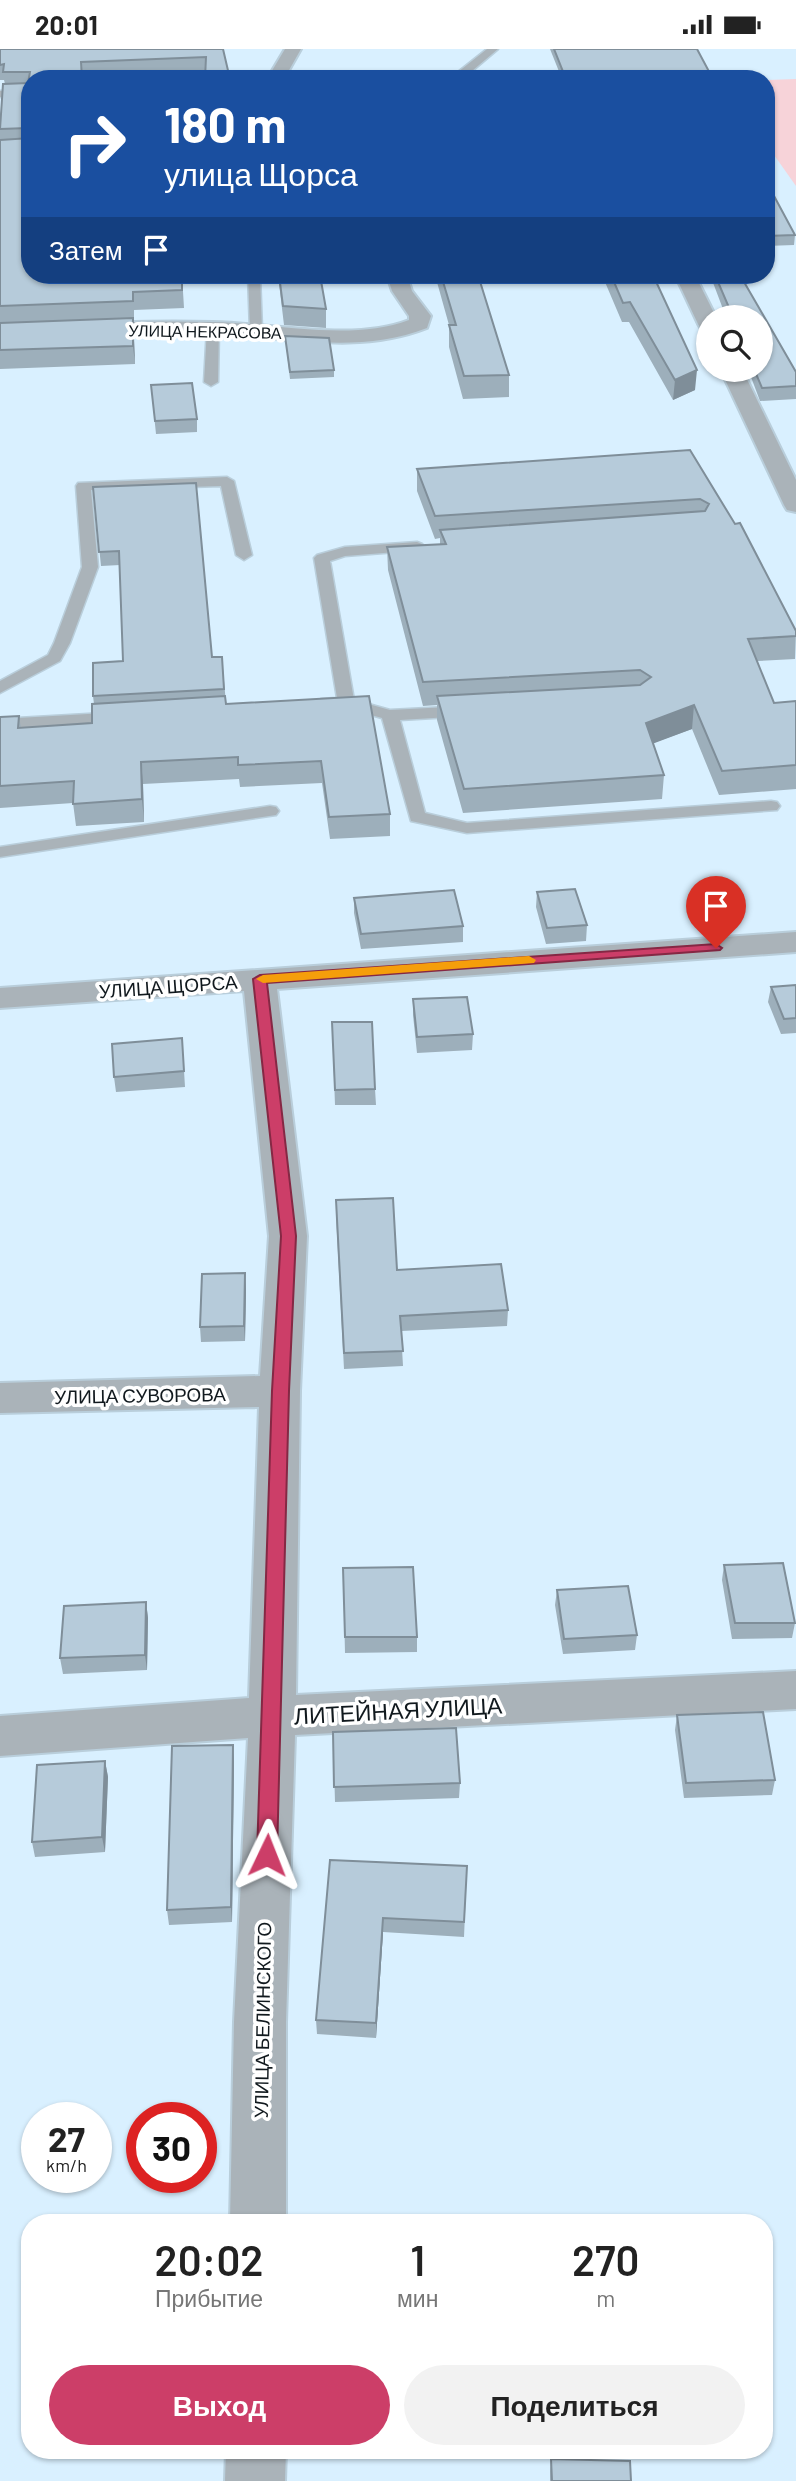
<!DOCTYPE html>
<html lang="ru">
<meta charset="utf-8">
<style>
body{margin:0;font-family:Barlow,sans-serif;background:#f2f2f2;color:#222;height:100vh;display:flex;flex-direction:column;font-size:26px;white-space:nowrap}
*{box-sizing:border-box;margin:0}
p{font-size:23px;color:#767676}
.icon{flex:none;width:38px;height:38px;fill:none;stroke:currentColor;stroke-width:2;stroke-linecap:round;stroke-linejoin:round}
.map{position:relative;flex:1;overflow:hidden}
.drawer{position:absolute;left:21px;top:2165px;width:752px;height:245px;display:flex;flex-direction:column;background:#fff;border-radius:28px;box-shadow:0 2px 5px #0004}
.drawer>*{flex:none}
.top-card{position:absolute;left:21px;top:21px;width:754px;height:214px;border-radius:28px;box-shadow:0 2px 5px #0004;background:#1a4fa0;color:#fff;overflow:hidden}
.fabs{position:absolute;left:696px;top:256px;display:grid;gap:14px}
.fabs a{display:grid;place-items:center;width:77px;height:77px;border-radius:50%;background:#fff;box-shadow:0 2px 5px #0004;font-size:35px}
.speed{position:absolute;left:21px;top:2053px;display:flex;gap:14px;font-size:35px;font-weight:700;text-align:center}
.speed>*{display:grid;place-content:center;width:91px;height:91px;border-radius:50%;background:#fff;box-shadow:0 2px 5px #0004;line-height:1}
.speed small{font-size:18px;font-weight:400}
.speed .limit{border:10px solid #d22;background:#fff;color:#111}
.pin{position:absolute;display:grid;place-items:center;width:60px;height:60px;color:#fff;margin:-72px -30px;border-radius:50% 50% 50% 0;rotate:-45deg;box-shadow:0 0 7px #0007}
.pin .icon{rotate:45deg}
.me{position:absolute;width:77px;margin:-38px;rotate:2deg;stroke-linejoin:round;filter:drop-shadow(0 0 5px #0008)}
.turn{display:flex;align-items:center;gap:24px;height:147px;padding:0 28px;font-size:32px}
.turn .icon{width:91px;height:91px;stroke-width:2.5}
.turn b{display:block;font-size:49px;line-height:60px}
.then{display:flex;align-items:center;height:66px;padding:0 28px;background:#0003;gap:14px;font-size:26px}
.eta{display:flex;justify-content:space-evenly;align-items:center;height:119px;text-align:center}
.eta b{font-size:42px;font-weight:600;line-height:49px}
.action{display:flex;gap:14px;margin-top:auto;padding:14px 28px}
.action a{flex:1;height:80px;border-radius:42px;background:#cc3e68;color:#fff;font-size:28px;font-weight:600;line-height:80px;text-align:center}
.action a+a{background:#f2f2f2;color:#222}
.status{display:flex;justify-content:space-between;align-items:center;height:49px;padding:0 35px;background:#fff;direction:ltr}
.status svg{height:19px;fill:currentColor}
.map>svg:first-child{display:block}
.green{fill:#f7d3d9}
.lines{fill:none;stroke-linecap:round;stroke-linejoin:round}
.service-casing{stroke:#b9cedb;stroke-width:3}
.minor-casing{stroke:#b9cedb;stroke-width:4}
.service{fill:#aab3b9;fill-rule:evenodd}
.minor{fill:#aab3b9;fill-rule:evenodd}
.wall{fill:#9dafbb}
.shaded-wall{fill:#7f8e99}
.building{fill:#b6cbda;stroke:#7f8e99;stroke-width:2}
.route{fill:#cc3e68;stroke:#852844;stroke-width:2}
.slow{fill:#f59e0b}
.labels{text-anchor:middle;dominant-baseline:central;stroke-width:7;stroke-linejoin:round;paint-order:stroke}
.far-street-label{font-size:16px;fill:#11191e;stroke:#fff}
.street-label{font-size:19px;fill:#11191e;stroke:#fff}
.near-street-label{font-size:23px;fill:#11191e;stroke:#fff}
</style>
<div class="status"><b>20:01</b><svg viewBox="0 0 49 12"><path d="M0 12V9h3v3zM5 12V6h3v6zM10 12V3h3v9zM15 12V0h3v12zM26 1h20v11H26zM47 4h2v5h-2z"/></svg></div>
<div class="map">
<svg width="796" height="2432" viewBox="0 0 796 2432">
<rect width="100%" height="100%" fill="#d9f0ff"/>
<!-- green -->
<path class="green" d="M796 30V137L767 96V31Z"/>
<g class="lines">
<defs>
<path id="service" d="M487 0H498L466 27H501L506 30H442L453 27Z
M30 41V47L0 48V42Z
M248 226H260L262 281 256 285 250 281Z
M213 275 219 279 218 333 211 337 204 333 207 279Z
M227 428 234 432 252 506 244 511 236 506 221 437 91 441 98 518 70 594 60 612 0 644V632L48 606 54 594 82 518 76 437 78 434Z
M417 493 422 495 425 498 422 501 345 507 330 512 354 651 390 661 467 657 475 662 467 667 400 671 425 764 467 774 771 752 777 753 780 757 777 761 467 784 411 772 382 669 346 659 321 660 313 655 321 650 337 649 314 509 317 506 345 498Z
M123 663 131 668 129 672 0 680V670Z
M270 757 276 758 279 762 276 766 0 808V798Z"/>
<path id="minor" d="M285 0H301L284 30H267Z
M387 226H407L412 242 431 267 427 279C359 306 285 288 214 285 143 283 71 288 0 290V278C71 275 142 271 213 273 273 274 352 293 409 271V267L392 242Z
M675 226H695L716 268H709V281L701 280 698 275Z
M720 320H742L796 431V463L787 461 784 456Z
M796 883V903L277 940 307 1187 300 1342 296 1646 796 1622V1660L295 1686 286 1973V2174H230L234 1973 248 1689 0 1707V1667L249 1649 259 1358 0 1364V1334L260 1327 269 1187 244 942 0 959V939Z
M226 2401H286L285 2432H225Z"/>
</defs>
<!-- service casing -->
<use href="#service" class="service-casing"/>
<!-- minor casing -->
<use href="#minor" class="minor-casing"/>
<!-- service -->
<use href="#service" class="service"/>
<!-- minor -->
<use href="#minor" class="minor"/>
</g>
<!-- wall -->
<path class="wall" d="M0 0H223L206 24 30 30V226H182L184 259 134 261V270H133L135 315 0 320V69L5 35 4 31H0Z
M550 0H697L713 30H562Z
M766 132 795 186 794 196 766 197Z
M278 226H320L326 260V279L284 276Z
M435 226H478L509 326V348L463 350 449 298V276Z
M602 226H653L695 341 673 351 629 273H622Z
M712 226H740L796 323V350L760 352 748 320H761V268H726L712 231Z
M285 287 334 321V328L290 330Z
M151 336 197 370V383L156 385Z
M690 401 796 582 795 610 757 612 774 654 796 652V740L719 746 692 680 653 694 664 726 662 750 463 764 437 671V656L423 657 388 521 387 498 440 495V489L435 490 417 442V420Z
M93 438 212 608H222L226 655 369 647 390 765V787L330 790 322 734 240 738 239 730 143 735 144 773 76 777 73 754 0 759V668L19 667 21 679 92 674 94 655 93 647 123 612 120 516 101 517Z
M537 843 587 876 586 892 546 895 536 858Z
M354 849 463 877V893L361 900 354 864Z
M796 936V984L781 985 768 953 771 938Z
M413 950 473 985 472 1001 417 1004 413 966Z
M332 973 375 1040 376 1056H335Z
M182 989 185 1038 116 1043 114 1028Z
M336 1167 397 1221 508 1261 507 1277 401 1282 403 1317 344 1320Z
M245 1224 246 1240 245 1292 201 1293 200 1278Z
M724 1516 795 1574 792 1589 732 1590 722 1531Z
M343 1519 417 1588V1603L345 1604Z
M557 1541 637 1586 635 1601 563 1605 555 1556Z
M146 1553 148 1569 147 1621 63 1625 60 1609Z
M677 1666 775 1731 772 1746 684 1749 675 1681Z
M333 1683 460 1734 459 1749 335 1753Z
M233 1696 234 1711 232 1873 169 1876 167 1861Z
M105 1712 108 1728 105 1803 35 1808 32 1793Z
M330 1811 467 1817 464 1888 383 1883 376 1989 317 1985 316 1971Z
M551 2410 631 2432H550V2422Z"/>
<!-- shaded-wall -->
<path class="shaded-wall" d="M133 269 134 288 135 315 133 297Z
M697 321 695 341 673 351 675 331Z
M694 656 692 680 644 698 646 674Z
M141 713 143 735 144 773 142 750Z
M245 1224 246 1240 245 1292 244 1277Z
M146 1553 148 1569 147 1621 145 1606Z
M233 1696 234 1711 232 1873 231 1858Z
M105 1712 108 1728 105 1803 102 1788Z
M383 1869V1883L376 1989V1974Z"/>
<!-- building -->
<path class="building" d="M0 0H223L230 30H205L206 8 81 13 82 30H30V81L28 79 0 80 3 35 28 34 30 23H3L4 15 0 16Z
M554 0H697L713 30H566Z
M30 89V226H182V241L133 243V252L0 257V91Z
M766 132 795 186 766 187Z
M279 226H320L326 260 283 257Z
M441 226H478L509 326 464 327 449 276H456Z
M611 226H653L697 321 675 331 630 253 623 254Z
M715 226H740L796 323V337L762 339 754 320H761V268H733Z
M133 269V297L0 301V274Z
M285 287 329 289 334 321 290 323Z
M192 334 197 370 155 372 151 336Z
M690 401 735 475 740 474 796 582V587L748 590 774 654 796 652V716L722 722 694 656 646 674 664 726 464 740 437 647 640 636 651 628 640 621 423 633 387 498 446 495 440 481 705 462 709 455 700 450 435 467 417 420Z
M196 434 212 608H222L224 640 93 647V614L123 612 119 502 99 503 93 438Z
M225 647 226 655 369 647 390 765 329 768 321 712 238 716V708L141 713 142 750 73 755 74 732 0 737V668L19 667 18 679 92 674V655Z
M575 840 587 876 547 879 537 843Z
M454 841 463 877 361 885 354 849Z
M796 936V969L784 970 771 938Z
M467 948 473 985 417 988 413 950Z
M332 973H372L375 1040 335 1041Z
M182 989 184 1022 114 1028 112 995Z
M393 1149 397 1221 501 1215 508 1261 400 1267 403 1302 344 1304 336 1151Z
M245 1224 244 1277 200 1278 202 1225Z
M783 1514 795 1574H735L724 1516Z
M413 1518 417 1588H345L343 1519Z
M628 1537 637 1586 564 1590 557 1541Z
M146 1553 145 1606 60 1609 64 1557Z
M763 1663 775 1731 686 1734 677 1666Z
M456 1679 460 1734 334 1738 333 1683Z
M233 1696 231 1858 167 1861 172 1697Z
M105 1712 102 1788 32 1793 37 1716Z
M330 1811 467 1817 464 1873 383 1869 376 1974 316 1971Z
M551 2410 630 2412 631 2432H552Z"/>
<!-- route -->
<path class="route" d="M716 895 722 899 720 901 267 934 296 1187 289 1342 277 1806 274 1813 267 1815 259 1813 257 1806 272 1342 281 1187 253 930 260 926Z"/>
<!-- slow -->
<path class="slow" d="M529 907 536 911 534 914 263 934 256 930 263 926Z"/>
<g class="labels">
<!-- far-street labels -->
<g class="far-street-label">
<text transform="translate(205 282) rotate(1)">УЛИЦА НЕКРАСОВА</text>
</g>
<!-- street labels -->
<g class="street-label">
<text transform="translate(168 937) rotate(-4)">УЛИЦА ЩОРСА</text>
<text transform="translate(140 1346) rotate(-1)">УЛИЦА СУВОРОВА</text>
<text transform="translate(262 1971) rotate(-89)">УЛИЦА БЕЛИНСКОГО</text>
</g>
<!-- near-street labels -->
<g class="near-street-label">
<text transform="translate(398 1661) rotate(-3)">ЛИТЕЙНАЯ УЛИЦА</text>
</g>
</g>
</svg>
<div class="fabs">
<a><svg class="icon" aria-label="search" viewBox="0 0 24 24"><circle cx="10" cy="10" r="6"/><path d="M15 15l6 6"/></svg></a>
</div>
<div class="speed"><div>27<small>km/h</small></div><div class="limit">30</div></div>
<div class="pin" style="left:716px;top:899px;background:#d93025"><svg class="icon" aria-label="arrive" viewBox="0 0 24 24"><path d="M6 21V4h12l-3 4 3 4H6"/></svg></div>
<svg class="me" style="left:267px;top:1806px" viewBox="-20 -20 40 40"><path d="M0-17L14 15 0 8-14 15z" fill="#cc3e68" stroke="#fff" stroke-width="4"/></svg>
<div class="top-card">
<div class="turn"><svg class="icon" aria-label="right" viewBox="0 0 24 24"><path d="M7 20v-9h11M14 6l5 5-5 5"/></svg><div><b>180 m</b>улица Щорса</div></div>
<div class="then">Затем<svg class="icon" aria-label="arrive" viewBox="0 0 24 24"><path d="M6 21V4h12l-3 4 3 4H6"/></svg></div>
</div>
<section class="drawer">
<div class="eta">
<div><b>20:02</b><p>Прибытие</p></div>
<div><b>1</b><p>мин</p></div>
<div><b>270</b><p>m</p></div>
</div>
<div class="action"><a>Выход</a><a>Поделиться</a></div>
</section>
</div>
